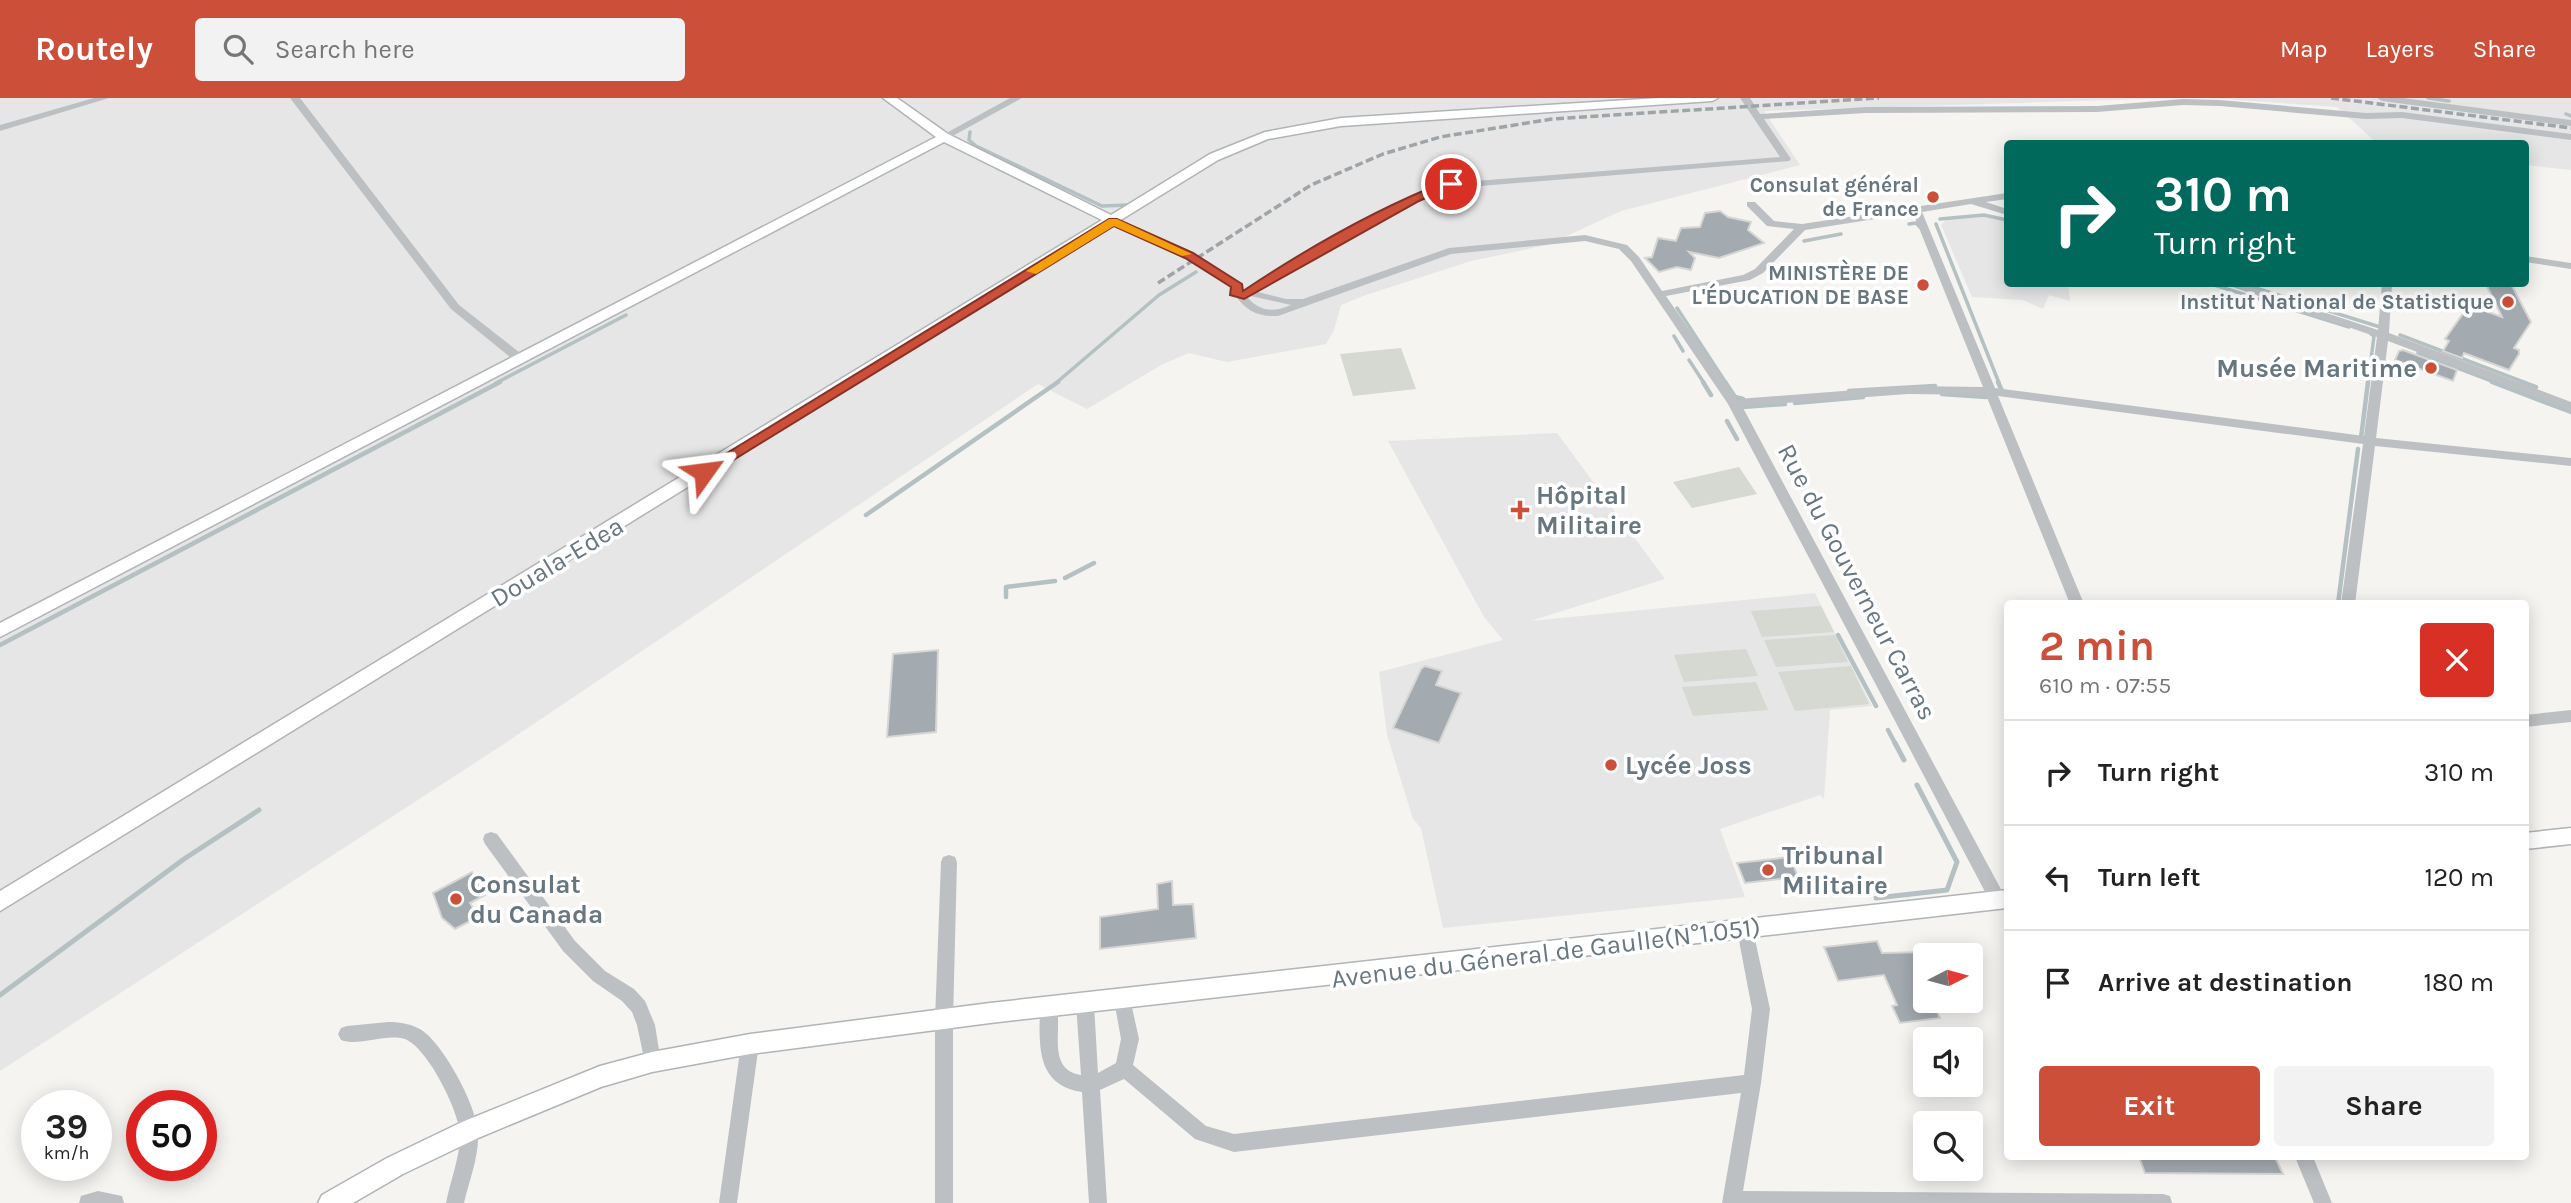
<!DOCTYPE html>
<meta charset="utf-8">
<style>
body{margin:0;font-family:Karla,sans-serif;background:#f2f2f2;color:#222;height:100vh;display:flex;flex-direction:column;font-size:26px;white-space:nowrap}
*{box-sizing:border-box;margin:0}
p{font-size:23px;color:#767676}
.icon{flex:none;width:38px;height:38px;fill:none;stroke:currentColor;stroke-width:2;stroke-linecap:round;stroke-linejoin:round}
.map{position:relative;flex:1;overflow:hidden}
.panel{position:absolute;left:2004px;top:502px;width:525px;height:560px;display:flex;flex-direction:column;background:#fff;border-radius:7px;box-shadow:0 4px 18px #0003}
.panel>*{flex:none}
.banner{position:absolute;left:2004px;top:42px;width:525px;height:147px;border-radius:7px;box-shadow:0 4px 18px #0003;background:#00695c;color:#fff;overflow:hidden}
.needle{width:46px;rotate:84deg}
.buttons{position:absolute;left:1913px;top:845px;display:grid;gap:14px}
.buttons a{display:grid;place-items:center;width:70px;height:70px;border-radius:7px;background:#fff;box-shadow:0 4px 18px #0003;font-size:35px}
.speed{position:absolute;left:21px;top:992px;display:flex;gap:14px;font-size:35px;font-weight:700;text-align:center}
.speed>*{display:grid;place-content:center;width:91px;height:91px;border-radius:50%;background:#fff;box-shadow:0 4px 18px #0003;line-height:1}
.speed small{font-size:18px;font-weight:400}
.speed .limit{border:10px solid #d22;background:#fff;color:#111}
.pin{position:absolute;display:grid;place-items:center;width:60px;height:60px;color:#fff;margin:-30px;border:4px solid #fff;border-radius:50%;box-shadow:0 2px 7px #0007}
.me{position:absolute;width:77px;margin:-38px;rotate:59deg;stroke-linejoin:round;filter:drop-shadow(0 0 5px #0008)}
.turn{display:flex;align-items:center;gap:24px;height:147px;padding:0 35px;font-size:32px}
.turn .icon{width:91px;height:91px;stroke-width:2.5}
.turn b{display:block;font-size:49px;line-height:60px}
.round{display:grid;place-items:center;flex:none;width:74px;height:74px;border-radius:7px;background:#f2f2f2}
.overview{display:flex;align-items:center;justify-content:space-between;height:119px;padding:0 35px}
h1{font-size:42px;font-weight:700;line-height:52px;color:#cc4f3a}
.cta{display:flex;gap:14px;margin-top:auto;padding:14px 35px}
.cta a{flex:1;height:80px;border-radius:7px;background:#cc4f3a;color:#fff;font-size:28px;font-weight:700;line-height:80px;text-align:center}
.cta a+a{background:#f2f2f2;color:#222}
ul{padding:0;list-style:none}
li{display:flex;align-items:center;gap:21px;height:105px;padding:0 35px;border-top:2px solid #e0e0e0}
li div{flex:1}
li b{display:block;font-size:26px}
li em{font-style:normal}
header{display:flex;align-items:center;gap:42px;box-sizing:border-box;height:98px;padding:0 35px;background:#cc4f3a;color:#fff}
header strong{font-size:33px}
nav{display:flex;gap:38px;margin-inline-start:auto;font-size:24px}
.search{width:490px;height:63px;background:#f2f2f2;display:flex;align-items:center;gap:18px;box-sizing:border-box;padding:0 24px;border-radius:7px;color:#767676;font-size:26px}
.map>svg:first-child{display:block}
.built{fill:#e5e6e5}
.green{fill:#d5d9d1}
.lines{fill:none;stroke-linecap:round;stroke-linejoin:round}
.stream-far2{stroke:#b4c0c2;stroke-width:3.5}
.stream-far1{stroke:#b4c0c2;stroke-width:4.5}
.stream{stroke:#b4c0c2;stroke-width:5}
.building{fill:#a4abb0;stroke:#d6d6d4;stroke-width:2}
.major-casing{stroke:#b0b4b7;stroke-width:3}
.minor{fill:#bcc0c3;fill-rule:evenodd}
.major{fill:#fff;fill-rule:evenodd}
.rail{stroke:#9ea4a8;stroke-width:3.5;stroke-dasharray:8 3.5;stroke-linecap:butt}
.route{fill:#cc4f3a;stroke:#853326;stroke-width:2}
.slow{fill:#f59e0b}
.poi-dot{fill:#cc4f3a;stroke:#fff;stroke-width:2.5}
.labels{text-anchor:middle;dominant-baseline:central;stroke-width:7;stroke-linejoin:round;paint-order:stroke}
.far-poi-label{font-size:21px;font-weight:bold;fill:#67767f;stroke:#fff;text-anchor:end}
.poi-label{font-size:26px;font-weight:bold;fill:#67767f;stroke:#fff;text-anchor:start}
.street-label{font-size:26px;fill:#67767f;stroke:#fff}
</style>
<header>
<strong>Routely</strong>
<div class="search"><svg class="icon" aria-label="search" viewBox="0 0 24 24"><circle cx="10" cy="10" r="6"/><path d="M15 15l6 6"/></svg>Search here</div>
<nav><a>Map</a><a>Layers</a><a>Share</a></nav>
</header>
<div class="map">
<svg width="2571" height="1105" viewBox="0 0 2571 1105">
<rect width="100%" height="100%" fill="#f5f4f1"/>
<!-- built -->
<path class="built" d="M0 0H2175L1764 13 1800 67 1621 113 1547 147 1471 163 1366 197 1341 207 1334 232 1326 246 1227 264 1189 255 1163 266 1087 311 1038 286 504 646 0 973Z
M2208 0H2571V72L2525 67V46L2377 45 2337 9Z
M1983 117 2007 123V186H2068L2070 203 2049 197 2043 211 2023 202 1972 199 1941 127 1948 120Z
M1557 335 1665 481 1530 523 1815 495 1872 608 1830 612 1824 701 1820 697 1720 731 1745 799 1443 830 1421 730 1413 721 1387 637 1379 574 1503 542 1484 519 1388 343Z"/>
<!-- green -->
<path class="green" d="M1401 250 1416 291 1353 298 1340 256Z
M1739 369 1757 396 1692 410 1673 384Z
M1821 508 1834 534 1762 539 1751 513Z
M1835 537 1848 564 1776 569 1764 542Z
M1746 551 1758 578 1684 584 1674 557Z
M1851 568 1869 606 1795 613 1778 574Z
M1756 584 1768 612 1693 618 1682 589Z"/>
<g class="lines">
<!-- stream-far2 -->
<path class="stream-far2" d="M2428 0 2449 3
M2566 16 2571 18
M970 34 969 42 976 48 1102 108 1129 107
M1940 121 1984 117 2007 122
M1909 126 1916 125 1922 131
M1936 126 1999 285
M1804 143 1841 136
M2211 186 2349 229
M2243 186 2380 229
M1677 210 1726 285
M2400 237 2526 285
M1674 238 1683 253
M2418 255 2497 285
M1689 262 1704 285
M496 285 626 217
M1056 285 1159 197 1196 174
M2368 285 2374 238 2371 236"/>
<!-- stream-far1 -->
<path class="stream-far1" d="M1703 284 1711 297
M1725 284 1735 299 1743 301
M1998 284 2002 293
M2492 284 2571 314
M2522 284 2536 289
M1849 293 1935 288
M1942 296 1986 299
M1795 305 1863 299
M1742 309 1785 306
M1727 323 1737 341
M2361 340 2368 284
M866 417 1058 284
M1065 480 1094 465
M1006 499V489L1055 483
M2338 506 2358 351
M1838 537 1876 608
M0 547 500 284
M1888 632 1896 647"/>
<!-- stream -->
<path class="stream" d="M1895 645 1904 662
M1876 800 1947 792 1957 764 1917 687
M0 897 184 761 259 712"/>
</g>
<!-- building -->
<path class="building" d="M1720 113 1728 119 1751 124 1748 132 1764 145 1719 160 1689 154 1695 160 1691 172 1677 169 1659 174 1645 160 1652 159 1658 140 1676 143 1681 130 1700 129 1705 115Z
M2486 186H2511L2531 224 2514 250 2519 252V256L2509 272 2464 255 2462 260 2443 253 2449 243 2445 241 2469 207 2502 219Z
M2403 252 2457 272 2453 283 2395 262 2399 253Z
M938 552 936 634 887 639 893 556Z
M1425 568 1442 573 1436 587 1461 595 1439 645 1393 630 1421 571Z
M1790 759 1798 779 1745 785 1737 765Z
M472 774 485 797 470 805 478 819 455 831 442 820 433 795Z
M1172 783 1173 807 1193 806 1196 840 1100 851V819L1158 811 1157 786Z
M1877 843 1882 855 1925 854V903H1932L1940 920 1900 925 1892 908 1897 907 1884 877 1838 883 1824 849Z
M2139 1059H2275L2283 1076 2145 1075Z"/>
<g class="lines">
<defs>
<path id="major" d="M883 0H897L948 36 1111 117 1210 56 1265 34 1341 20 1659 0H1718L1712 3 1341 28 1268 41 1218 62 0 813V793L1102 122 944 44 0 539V525L936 39Z
M2571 730V746L2525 751V735Z
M2007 792V810L990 925 750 956 652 974 601 989 478 1040 403 1076 353 1105H318L322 1097 387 1060 462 1024 600 968 652 954 750 936 990 905Z"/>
</defs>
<!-- major casing -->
<use href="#major" class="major-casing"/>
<!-- minor -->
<path class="minor" d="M94 0H109L0 33V27Z
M290 0H300L459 207 524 258V264H516L451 211Z
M1010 0H1022L947 41 939 39Z
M1740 0H1750L1760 16 1866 9 2097 8 2183 1 2220 2 2366 15 2402 14 2571 36V42L2402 20 2366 21 2220 8 2183 7 2097 14 1866 15 1764 21 1791 61 1789 63 1444 91 1285 174 1258 194 1286 201H1303L1449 150 1585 137 1627 147 1639 159 1662 193 1743 177 1755 171 1794 131 1767 128 1747 108V104H1755L1774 123 1802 126 2007 95V101L1986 104 2007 111V117L1971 106 1922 114 1995 290 2364 338 2377 239 2224 186H2238L2378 232 2382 186H2392L2389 235 2571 304V312L2388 243 2376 340 2571 360V368L2375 348 2355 506H2341L2363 346 1998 298 2084 506H2070L1986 297 1908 296 1742 308 2004 797 2006 802 2004 807 1998 809 1992 807 1728 306 1631 163 1619 151 1585 143 1451 156 1278 218C1258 219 1246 213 1235 197L1240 194 1244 195C1256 212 1271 216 1291 207L1246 197 1245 195 1277 170 1438 86 1780 59ZM1913 115 1983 289 1908 288 1737 301 1666 198 1750 182 1763 175 1805 132Z
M2377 0H2403L2571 22V28L2382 3Z
M1113 120 1193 155 1243 188 1242 190H1234L1185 159 1109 125 1108 123Z
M2525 158 2571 165V171L2525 164Z
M2571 612V624L2525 629V617Z
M491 734 497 736 575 843 605 873 634 891 645 903 655 927 661 964 658 970 652 972 646 970 637 927 632 914 622 903 593 883 563 853 485 746 483 741 485 736Z
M949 757 955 759 957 764 953 922V1105H935V922L941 764 943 759Z
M1745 825 1751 827 1753 832 1770 911 1761 985 1743 1093 2163 1096 2170 1098 2172 1105H1722L1741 995 1234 1054 1195 1041 1124 981 1100 992 1107 1105H1089L1082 994C1036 987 1039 948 1040 910L1043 904 1049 902 1055 904C1065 927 1044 971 1081 977L1076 906 1079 900 1085 898 1091 900 1094 906 1098 975 1116 965 1121 941 1114 902 1117 896 1123 894 1129 896 1139 941 1133 967 1206 1028 1234 1036 1744 977 1752 911 1737 832 1739 827Z
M388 924C400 924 413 926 423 933 445 949 478 1010 478 1036 479 1059 469 1083 464 1105H446C450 1083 460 1060 460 1037 460 1014 427 949 405 941 384 935 360 949 341 942L338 936 341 930 347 928Z
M750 938 756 940 759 946 737 1105H719L741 946 744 940Z
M2295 1059H2313L2332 1105H2314Z
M98 1093 122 1098 124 1105H79L81 1098Z"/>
<!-- major -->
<use href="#major" class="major"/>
<!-- rail -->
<path class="rail" d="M2331 0 2571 30
M1158 185 1311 87 1383 56 1440 39 1552 21 1879 0"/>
</g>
<!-- route -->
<path class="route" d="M1447 83 1457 86 1419 103 1244 201 1230 197 1231 189 1185 160 1114 128 709 377H698L696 374 1109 121H1117L1193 155 1242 186 1243 193C1306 151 1376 111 1447 83Z"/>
<!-- slow -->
<path class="slow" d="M1109 121H1117L1192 156 1182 158 1114 128 1036 176 1026 173Z"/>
<!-- markers -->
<g class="poi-dot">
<circle cx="1933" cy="99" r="7"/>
<circle cx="1923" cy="187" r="7"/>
<circle cx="2508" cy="204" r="7"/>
<circle cx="2431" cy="270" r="7"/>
<path d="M1516.5 401.5h7v7h7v7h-7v7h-7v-7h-7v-7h7z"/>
<circle cx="1611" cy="667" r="7"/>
<circle cx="1768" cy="772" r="7"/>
<circle cx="456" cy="801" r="7"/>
</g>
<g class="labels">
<!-- far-poi labels -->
<g class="far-poi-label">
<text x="1919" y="87">Consulat général<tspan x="1919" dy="24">de France</tspan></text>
<text x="1909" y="175">MINISTÈRE DE<tspan x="1909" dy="24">L'ÉDUCATION DE BASE</tspan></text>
<text x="2494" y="204">Institut National de Statistique</text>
</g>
<!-- poi labels -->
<g class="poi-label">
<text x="2417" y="270" text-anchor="end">Musée Maritime</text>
<text x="1536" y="397">Hôpital<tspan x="1536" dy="30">Militaire</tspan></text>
<text x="1625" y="667">Lycée Joss</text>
<text x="1782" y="757">Tribunal<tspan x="1782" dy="30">Militaire</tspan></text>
<text x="470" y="786">Consulat<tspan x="470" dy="30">du Canada</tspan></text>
</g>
<!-- street labels -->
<g class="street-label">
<text transform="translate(557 464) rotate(-31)">Douala-Edea</text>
<text transform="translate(1857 484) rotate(62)">Rue du Gouverneur Carras</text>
<text transform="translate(1546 855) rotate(-7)">Avenue du Géneral de Gaulle(N°1.051)</text>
</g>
</g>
</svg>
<div class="buttons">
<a><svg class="needle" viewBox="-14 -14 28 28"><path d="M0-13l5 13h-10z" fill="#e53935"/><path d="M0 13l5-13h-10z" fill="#767676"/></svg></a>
<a><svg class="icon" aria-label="sound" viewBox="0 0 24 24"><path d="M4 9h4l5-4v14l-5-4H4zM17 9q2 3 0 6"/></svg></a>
<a><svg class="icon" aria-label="search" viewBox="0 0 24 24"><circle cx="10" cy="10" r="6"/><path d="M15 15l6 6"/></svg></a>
</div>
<div class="speed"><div>39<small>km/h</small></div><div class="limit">50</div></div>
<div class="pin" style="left:1451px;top:86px;background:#d93025"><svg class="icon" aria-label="arrive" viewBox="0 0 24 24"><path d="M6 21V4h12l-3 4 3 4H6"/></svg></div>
<svg class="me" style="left:704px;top:374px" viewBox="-20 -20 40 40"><path d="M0-17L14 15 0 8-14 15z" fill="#cc4f3a" stroke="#fff" stroke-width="4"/></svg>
<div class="banner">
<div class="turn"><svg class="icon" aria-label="right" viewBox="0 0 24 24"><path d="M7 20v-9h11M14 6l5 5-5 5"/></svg><div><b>310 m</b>Turn right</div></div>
</div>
<section class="panel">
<div class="overview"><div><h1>2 min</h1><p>610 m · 07:55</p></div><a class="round" style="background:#d93025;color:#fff"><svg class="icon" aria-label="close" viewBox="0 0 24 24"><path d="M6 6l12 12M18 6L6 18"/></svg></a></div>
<ul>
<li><svg class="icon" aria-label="right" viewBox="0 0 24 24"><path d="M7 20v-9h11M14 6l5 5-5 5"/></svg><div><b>Turn right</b></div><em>310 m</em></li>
<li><svg class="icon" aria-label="left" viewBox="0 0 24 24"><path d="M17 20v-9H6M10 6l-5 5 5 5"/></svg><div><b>Turn left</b></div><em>120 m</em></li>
<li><svg class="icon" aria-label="arrive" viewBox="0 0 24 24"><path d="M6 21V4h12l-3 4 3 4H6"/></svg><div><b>Arrive at destination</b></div><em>180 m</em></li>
</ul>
<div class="cta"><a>Exit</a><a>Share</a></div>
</section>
</div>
